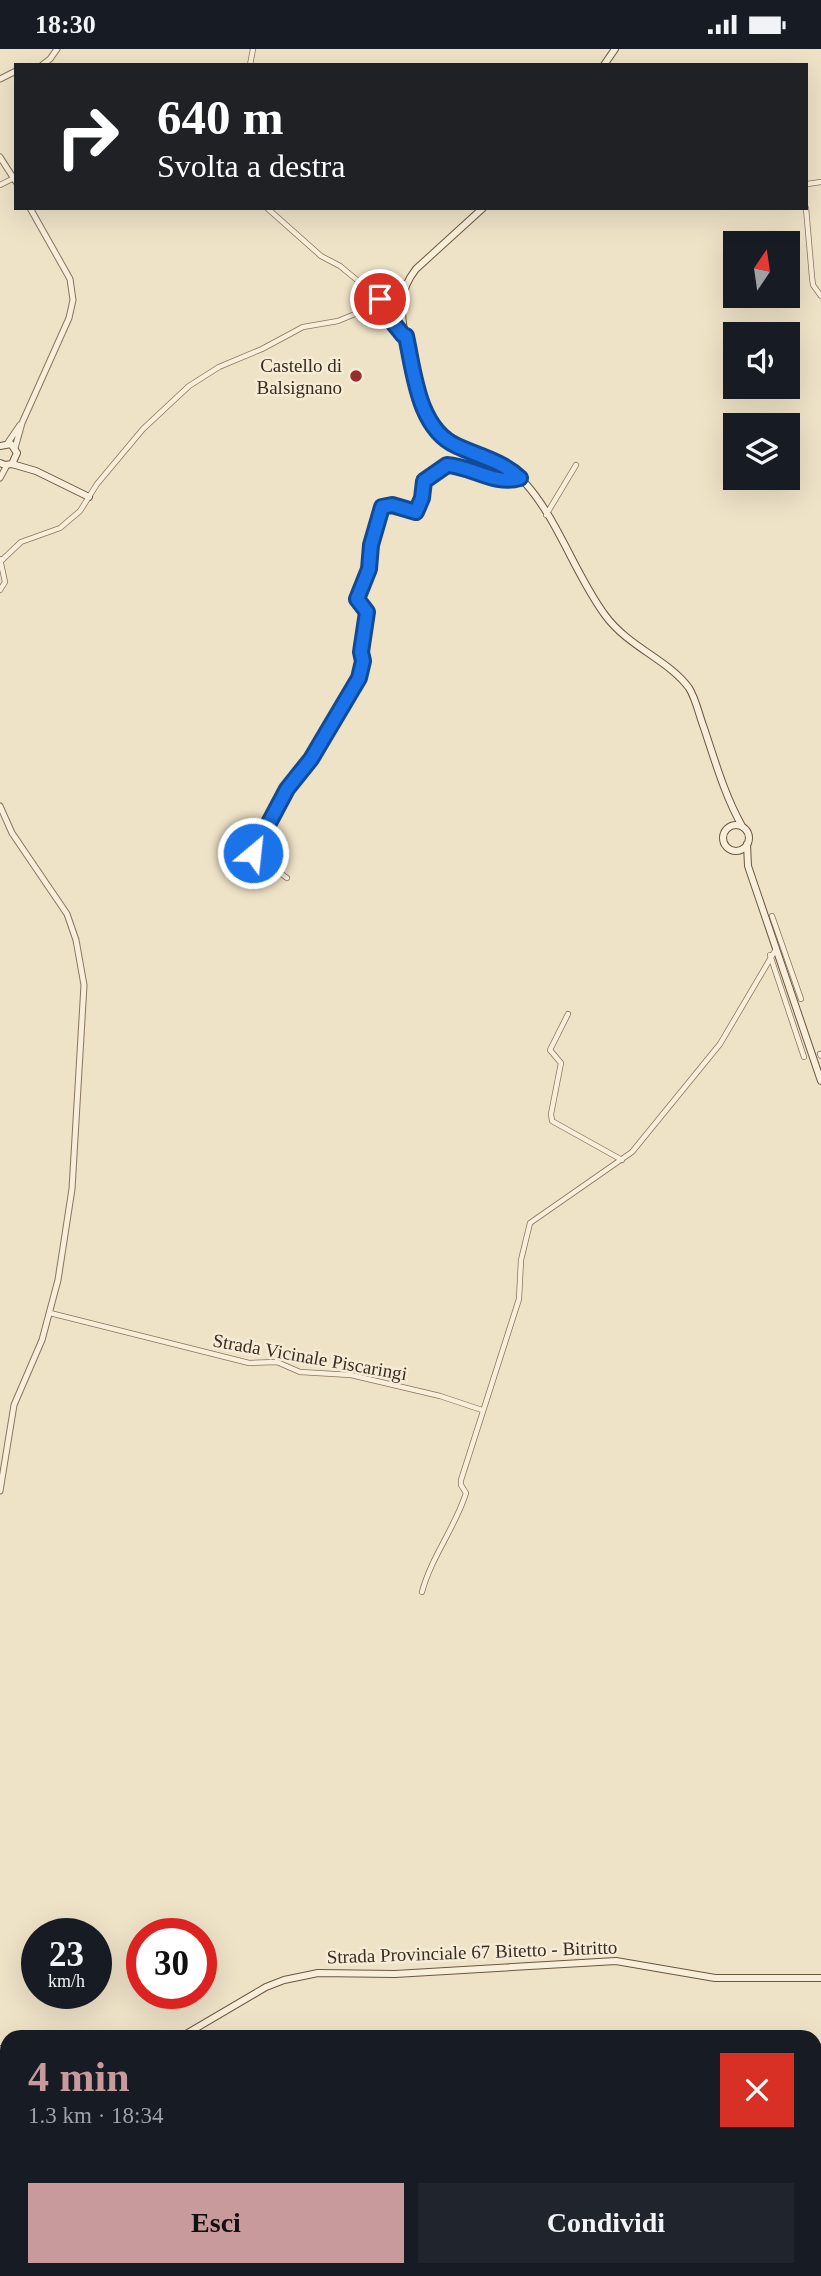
<!DOCTYPE html>
<html lang="it">
<meta charset="utf-8">
<style>
body{margin:0;font-family:"Times New Roman",serif;background:#20242c;color:#f1f3f6;height:100vh;display:flex;flex-direction:column;font-size:26px;white-space:nowrap}
*{box-sizing:border-box;margin:0}
p{font-size:23px;color:#9ea1a6}
.icon{flex:none;width:38px;height:38px;fill:none;stroke:currentColor;stroke-width:2;stroke-linecap:round;stroke-linejoin:round}
.map{position:relative;flex:1;overflow:hidden}
.side{position:absolute;left:0px;top:1981px;width:822px;height:247px;display:flex;flex-direction:column;background:#171b24;border-radius:21px 21px 0 0;box-shadow:0 7px 28px #0002}
.side>*{flex:none}
.banner{position:absolute;left:14px;top:14px;width:794px;height:147px;border-radius:0px;box-shadow:0 7px 28px #0002;background:#202124;color:#fff;overflow:hidden}
.needle{width:46px;rotate:13deg}
.controls{position:absolute;left:723px;top:182px;display:grid;gap:14px}
.controls a{display:grid;place-items:center;width:77px;height:77px;border-radius:0px;background:#171b24;box-shadow:0 7px 28px #0002;font-size:35px}
.speed{position:absolute;left:21px;top:1869px;display:flex;gap:14px;font-size:35px;font-weight:700;text-align:center}
.speed>*{display:grid;place-content:center;width:91px;height:91px;border-radius:50%;background:#171b24;box-shadow:0 7px 28px #0002;line-height:1}
.speed small{font-size:18px;font-weight:400}
.speed .limit{border:10px solid #d22;background:#fff;color:#111}
.pin{position:absolute;display:grid;place-items:center;width:60px;height:60px;color:#fff;margin:-30px;border:4px solid #fff;border-radius:50%;box-shadow:0 2px 7px #0007}
.me{position:absolute;width:77px;margin:-38px;rotate:28deg;stroke-linejoin:round;filter:drop-shadow(0 0 5px #0008)}
.turn{display:flex;align-items:center;gap:24px;height:147px;padding:0 28px;font-size:32px}
.turn .icon{width:91px;height:91px;stroke-width:2.5}
.turn b{display:block;font-size:49px;line-height:60px}
.round{display:grid;place-items:center;flex:none;width:74px;height:74px;border-radius:0px;background:#20242c}
.overview{display:flex;align-items:center;justify-content:space-between;height:119px;padding:0 28px}
h1{font-size:42px;font-weight:700;line-height:52px;color:#c89a9c}
.primary-button{display:flex;gap:14px;margin-top:auto;padding:14px 28px}
.primary-button a{flex:1;height:80px;border-radius:0px;background:#c89a9c;color:#111;font-size:28px;font-weight:700;line-height:80px;text-align:center}
.primary-button a+a{background:#20242c;color:#f1f3f6}
.status{display:flex;justify-content:space-between;align-items:center;height:49px;padding:0 35px;background:#171b24;direction:ltr}
.status svg{height:19px;fill:currentColor}
.map>svg:first-child{display:block}
.farmland{fill:#e3dcb4}
.lines{fill:none;stroke-linecap:round;stroke-linejoin:round}
.minor-casing{stroke:#89745d;stroke-width:6}
.tertiary-casing{stroke:#89745d;stroke-width:7}
.secondary-casing{stroke:#6b5640;stroke-width:8}
.minor{stroke:#f8efda;stroke-width:4.5}
.tertiary{stroke:#f8efda;stroke-width:5}
.secondary{stroke:#f8efda;stroke-width:6}
.route-casing{stroke:#114b97;stroke-width:18}
.route{stroke:#1a73e8;stroke-width:12}
.poi-dot{fill:#972e2e;stroke:#f5ecd6;stroke-width:2.5}
.labels{text-anchor:middle;dominant-baseline:central;stroke-width:5;stroke-linejoin:round;paint-order:stroke}
.poi-label{font-size:19px;fill:#3a2c20;stroke:#f5ecd6;text-anchor:end}
.street-label{font-size:19px;fill:#3a2c20;stroke:#f5ecd6}
</style>
<div class="status"><b>18:30</b><svg viewBox="0 0 49 12"><path d="M0 12V9h3v3zM5 12V6h3v6zM10 12V3h3v9zM15 12V0h3v12zM26 1h20v11H26zM47 4h2v5h-2z"/></svg></div>
<div class="map">
<svg width="821" height="2227" viewBox="0 0 821 2227">
<rect width="100%" height="100%" fill="#eee2c7"/>
<!-- farmland -->
<path class="farmland" d="M0 2008 7 2013V2221H122L118 2227H0Z"/>
<g class="lines">
<defs>
<path id="minor" d="M250 16 253 0
M807 135 821 133
M0 136 14 129
M267 159 321 207 340 217 380 250 382 260 405 287
M806 159 812 228 813 236 821 247
M546 466 576 416
M0 510 5 533 0 541
M1 512 21 493 60 479 80 462 97 435 143 380 189 337 219 318 262 300 303 278 338 272 384 253 403 234H407
M287 829 253 804 287 740 311 710 359 629 363 612 361 603 367 563 357 550C361 539 367 529 369 518 372 502 371 466 386 456L416 463 422 449 424 432 447 416C471 417 495 437 520 429
M772 867 801 950
M770 906 804 1008
M568 965 550 1001 561 1014 551 1065 552 1072 622 1111
M820 1005 821 1007
M50 1264 249 1314 277 1313 300 1323 351 1326 440 1347 482 1361
M422 1543C431 1509 454 1480 465 1447L466 1444 461 1436V1431L519 1250 521 1211 530 1174 632 1103 720 995 776 900"/>
<path id="tertiary" d="M42 16 50 10 57 0
M0 30 16 22
M0 108 16 133
M7 395 20 376
M15 399 22 374 69 269 73 251 70 230 30 159
M0 429 7 416
M0 757 12 784 67 865 76 891 84 936 72 1140 58 1231 42 1291 14 1356 0 1442"/>
<path id="secondary" d="M604 16 615 0
M483 159 416 220C408 230 403 241 402 254 400 283 421 370 443 389 468 410 502 408 526 435 558 471 576 527 605 566 628 598 669 611 689 639 696 650 699 666 704 679 715 712 725 747 742 777
M0 397 11 395 17 404 12 415 5 416 0 414
M12 415 36 422 89 448
M723 789a13 13 0 1 1 26 0a13 13 0 1 1-26 0Z
M747 795 748 817 821 1032
M181 1988 266 1938 284 1931 318 1924 395 1925 616 1912 715 1929H821
M0 2000 7 2002"/>
</defs>
<!-- minor casing -->
<use href="#minor" class="minor-casing"/>
<!-- tertiary casing -->
<use href="#tertiary" class="tertiary-casing"/>
<!-- secondary casing -->
<use href="#secondary" class="secondary-casing"/>
<!-- minor -->
<use href="#minor" class="minor"/>
<!-- tertiary -->
<use href="#tertiary" class="tertiary"/>
<!-- secondary -->
<use href="#secondary" class="secondary"/>
</g>
<g class="lines">
<defs>
<path id="route" d="M253 804 287 740 311 710 359 629 363 612 361 603 367 563 357 550 369 520 371 496 382 458 392 456 416 463 422 449 424 432 447 416C471 417 495 437 520 429 502 412 479 407 457 397 418 380 414 323 406 287L403 286 382 260 380 250"/>
</defs>
<!-- route casing -->
<use href="#route" class="route-casing"/>
<!-- route -->
<use href="#route" class="route"/>
</g>
<!-- markers -->
<circle class="poi-dot" cx="356" cy="327" r="7"/>
<g class="labels">
<!-- poi labels -->
<g class="poi-label">
<text x="342" y="316">Castello di<tspan x="342" dy="22">Balsignano</tspan></text>
</g>
<!-- street labels -->
<g class="street-label">
<text transform="translate(310 1308) rotate(10)">Strada Vicinale Piscaringi</text>
<text transform="translate(472 1903) rotate(-2)">Strada Provinciale 67 Bitetto - Bitritto</text>
</g>
</g>
</svg>
<div class="controls">
<a><svg class="needle" viewBox="-14 -14 28 28"><path d="M0-13l5 13h-10z" fill="#e53935"/><path d="M0 13l5-13h-10z" fill="#9ea1a6"/></svg></a>
<a><svg class="icon" aria-label="sound" viewBox="0 0 24 24"><path d="M4 9h4l5-4v14l-5-4H4zM17 9q2 3 0 6"/></svg></a>
<a><svg class="icon" aria-label="layers" viewBox="0 0 24 24"><path d="M12 4l9 5-9 5-9-5zM3 14l9 5 9-5"/></svg></a>
</div>
<div class="speed"><div>23<small>km/h</small></div><div class="limit">30</div></div>
<div class="pin" style="left:380px;top:250px;background:#d93025"><svg class="icon" aria-label="arrive" viewBox="0 0 24 24"><path d="M6 21V4h12l-3 4 3 4H6"/></svg></div>
<svg class="me" style="left:253px;top:804px" viewBox="-20 -20 40 40"><circle r="17" fill="#1a73e8" stroke="#fff" stroke-width="3"/><path d="M0-11L8 9 0 5-8 9z" fill="#fff"/></svg>
<div class="banner">
<div class="turn"><svg class="icon" aria-label="right" viewBox="0 0 24 24"><path d="M7 20v-9h11M14 6l5 5-5 5"/></svg><div><b>640 m</b>Svolta a destra</div></div>
</div>
<section class="side">
<div class="overview"><div><h1>4 min</h1><p>1.3 km · 18:34</p></div><a class="round" style="background:#d93025;color:#fff"><svg class="icon" aria-label="close" viewBox="0 0 24 24"><path d="M6 6l12 12M18 6L6 18"/></svg></a></div>
<div class="primary-button"><a>Esci</a><a>Condividi</a></div>
</section>
</div>
